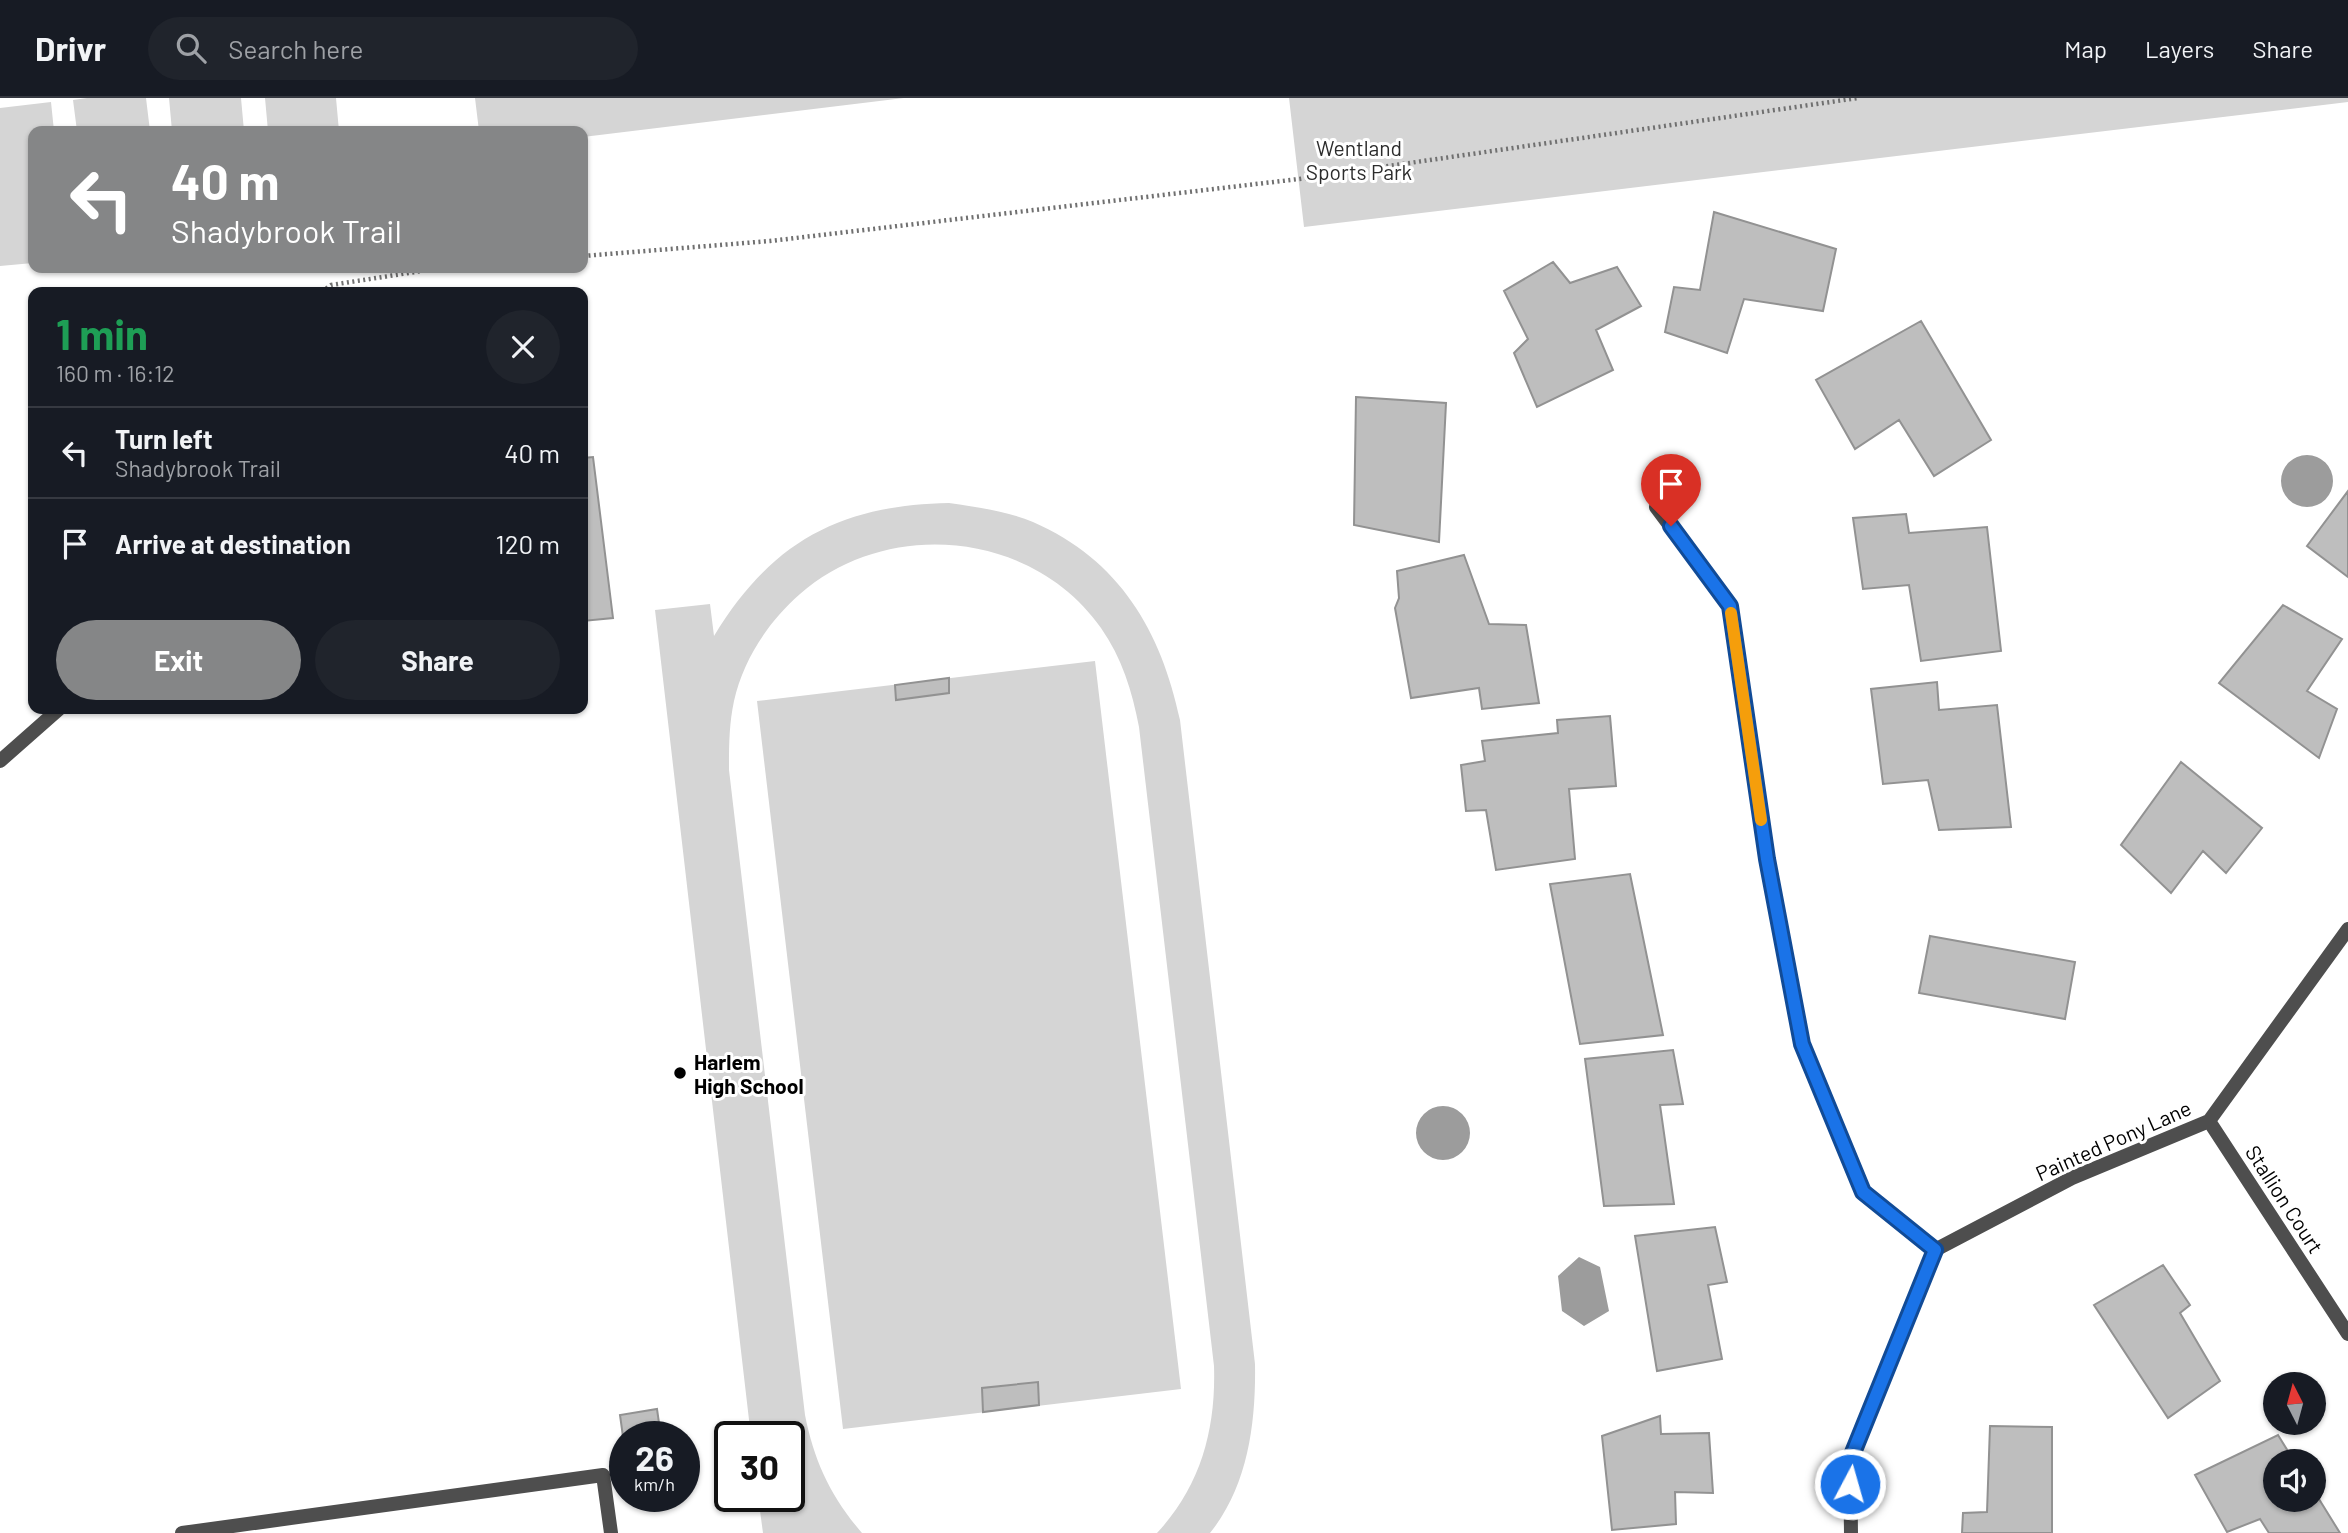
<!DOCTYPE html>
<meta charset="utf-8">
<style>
body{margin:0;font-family:Barlow,sans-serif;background:#20242c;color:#f1f3f6;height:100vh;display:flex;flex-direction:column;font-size:26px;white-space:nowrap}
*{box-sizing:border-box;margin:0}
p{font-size:23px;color:#9ea1a6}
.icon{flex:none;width:38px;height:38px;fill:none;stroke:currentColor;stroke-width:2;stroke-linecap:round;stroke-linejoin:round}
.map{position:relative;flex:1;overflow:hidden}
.side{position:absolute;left:28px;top:189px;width:560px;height:427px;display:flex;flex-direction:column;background:#171b24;border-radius:14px;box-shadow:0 2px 5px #0004}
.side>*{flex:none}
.top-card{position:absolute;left:28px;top:28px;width:560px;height:147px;border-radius:14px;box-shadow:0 2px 5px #0004;background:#858687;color:#fff;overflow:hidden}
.needle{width:46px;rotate:354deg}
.tools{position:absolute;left:2263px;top:1274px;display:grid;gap:14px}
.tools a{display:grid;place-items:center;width:63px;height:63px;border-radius:50%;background:#171b24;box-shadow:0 2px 5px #0004;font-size:35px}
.speed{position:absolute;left:609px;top:1323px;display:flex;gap:14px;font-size:35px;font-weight:700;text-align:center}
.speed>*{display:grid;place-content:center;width:91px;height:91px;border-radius:50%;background:#171b24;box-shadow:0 2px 5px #0004;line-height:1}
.speed small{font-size:18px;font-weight:400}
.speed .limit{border:4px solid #111;border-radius:10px;background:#fff;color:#111}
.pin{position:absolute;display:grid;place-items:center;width:60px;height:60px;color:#fff;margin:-72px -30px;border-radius:50% 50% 50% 0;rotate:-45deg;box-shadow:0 0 7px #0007}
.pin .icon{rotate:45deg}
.me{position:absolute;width:77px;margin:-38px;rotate:6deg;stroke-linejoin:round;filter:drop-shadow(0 0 5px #0008)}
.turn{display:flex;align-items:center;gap:24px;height:147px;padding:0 28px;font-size:32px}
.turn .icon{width:91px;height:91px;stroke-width:2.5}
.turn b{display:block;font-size:49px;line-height:60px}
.round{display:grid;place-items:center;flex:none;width:74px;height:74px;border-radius:37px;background:#20242c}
.head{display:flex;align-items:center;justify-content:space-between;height:119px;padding:0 28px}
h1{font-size:42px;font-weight:700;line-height:52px;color:#1e9e55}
.button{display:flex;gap:14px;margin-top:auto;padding:14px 28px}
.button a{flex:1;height:80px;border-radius:42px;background:#858687;color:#fff;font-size:28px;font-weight:700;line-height:80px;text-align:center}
.button a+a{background:#20242c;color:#f1f3f6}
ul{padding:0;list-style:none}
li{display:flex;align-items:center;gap:21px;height:91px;padding:0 28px;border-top:2px solid #363941}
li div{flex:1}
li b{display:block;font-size:26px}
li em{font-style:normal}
header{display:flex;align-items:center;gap:42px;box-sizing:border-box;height:98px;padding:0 35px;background:#171b24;border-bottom:2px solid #363941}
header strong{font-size:33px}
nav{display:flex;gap:38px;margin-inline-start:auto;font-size:24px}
.search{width:490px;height:63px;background:#20242c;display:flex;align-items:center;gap:18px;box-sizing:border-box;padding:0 24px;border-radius:38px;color:#9ea1a6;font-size:26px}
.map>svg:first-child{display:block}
.green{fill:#d5d5d5}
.water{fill:#9c9c9c}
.building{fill:#bebebe;stroke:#929292;stroke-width:2}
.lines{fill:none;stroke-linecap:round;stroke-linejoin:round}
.path{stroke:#707070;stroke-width:4.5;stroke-dasharray:2 3.5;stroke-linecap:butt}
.lane{stroke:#4e4e4e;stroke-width:14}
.street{stroke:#4e4e4e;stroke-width:14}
.route-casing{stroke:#114b97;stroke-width:18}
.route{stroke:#1a73e8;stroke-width:12}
.slow{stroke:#f59e0b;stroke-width:12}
.poi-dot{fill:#000;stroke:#fff;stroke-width:2.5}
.labels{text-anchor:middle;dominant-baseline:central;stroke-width:6;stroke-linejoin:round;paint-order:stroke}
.park-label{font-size:21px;fill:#2c2c2c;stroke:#fff}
.poi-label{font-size:21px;font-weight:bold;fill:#000;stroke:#fff;text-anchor:start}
.street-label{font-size:21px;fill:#000;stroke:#fff}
</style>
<header>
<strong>Drivr</strong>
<div class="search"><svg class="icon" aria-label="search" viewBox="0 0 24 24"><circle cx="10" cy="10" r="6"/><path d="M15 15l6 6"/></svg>Search here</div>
<nav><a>Map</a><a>Layers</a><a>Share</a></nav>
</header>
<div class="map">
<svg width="2348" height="1435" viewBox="0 0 2348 1435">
<rect width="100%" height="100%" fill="#fff"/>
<!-- green -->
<path class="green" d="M87 0H146L150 33H77L73 2Z
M169 0H241L244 33H172Z
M265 0H336L339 33H268Z
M475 0H904L583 39V33H479Z
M1289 0H2348V4L1304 129Z
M51 4 54 33H33V165L0 168V10Z
M949 405C977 409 1006 413 1033 424 1120 462 1161 533 1180 622L1255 1266C1256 1325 1248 1388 1210 1435H1157C1201 1388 1216 1331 1214 1268L1139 629C1132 593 1122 560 1101 530 1033 433 888 419 800 496 768 524 743 562 734 603 729 626 729 649 729 672L805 1317C814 1363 831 1399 862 1435H763L758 1398H789V1339H751L655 512 710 506 714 538C771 444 840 407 949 405Z
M1095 563 1181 1291 843 1331 757 603Z"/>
<!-- water -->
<path class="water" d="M2281 383a26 26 0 1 1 52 0a26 26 0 1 1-52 0Z
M1416 1035a27 27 0 1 1 54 0a27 27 0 1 1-54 0Z
M1579 1159 1600 1169 1609 1213 1584 1228 1562 1213 1558 1178Z"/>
<!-- building -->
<path class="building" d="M1714 114 1836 151 1823 213 1744 201 1727 255 1665 234 1674 189 1700 192Z
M1553 164 1570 185 1617 169 1641 208 1596 232 1613 272 1537 309 1514 255 1528 241 1504 193Z
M1921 223 1991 342 1934 378 1899 322 1855 351 1816 282Z
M1356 299 1446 305 1439 444 1354 427Z
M593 359 613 520 583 523V360Z
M2348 393V479L2307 448Z
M1906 416 1909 435 1987 429 2001 553 1921 563 1909 487 1863 491 1853 420Z
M1464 457 1489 526 1526 527 1539 605 1482 611 1479 590 1411 600 1395 510 1399 500 1397 473Z
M2283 507 2342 541 2307 593 2337 611 2319 660 2219 585Z
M949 580V595L896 602 895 587Z
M1937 584 1939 612 1997 607 2011 729 1939 732 1928 682 1883 686 1871 591Z
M1610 618 1616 688 1569 691 1575 761 1496 772 1486 712 1466 713 1461 667 1485 663 1482 643 1558 635 1557 622Z
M2181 664 2262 730 2226 775 2203 753 2171 795 2121 747Z
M1630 776 1663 937 1580 946 1550 786Z
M1930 838 2075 864 2065 921 1919 895Z
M1673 952 1683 1006 1660 1007 1674 1106 1604 1108 1585 961Z
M1715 1129 1727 1184 1708 1187 1722 1261 1657 1273 1635 1138Z
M2163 1167 2190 1207 2180 1215 2220 1283 2168 1320 2094 1207Z
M1038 1284 1039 1307 983 1314 982 1290Z
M657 1311 661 1339H625V1353L620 1317Z
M1660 1318 1661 1336 1709 1335 1713 1395 1675 1394 1676 1426 1612 1432 1602 1338Z
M1990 1328 2052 1329V1435H1962L1963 1415 1987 1414Z
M2278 1337 2294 1363H2275V1402H2314V1393L2340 1435H2269L2260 1421 2227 1434 2195 1377Z"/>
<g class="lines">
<!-- path -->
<path class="path" d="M583 158 770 143 1299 81 1858 0
M322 194 331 187 441 170"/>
<!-- lane -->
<path class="lane" d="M0 663 59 611
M182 1435 603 1377 611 1435"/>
<!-- street -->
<path class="street" d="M1656 409 1730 508 1767 761 1802 946 1863 1094 1935 1152
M2209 1023 2348 1236
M1935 1152 2072 1080 2209 1023 2348 831
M1851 1435 1850 1362 1935 1152"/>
</g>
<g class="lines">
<defs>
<path id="route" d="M1671 428 1730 508 1767 761 1802 946 1863 1094 1935 1152 1850 1362V1386"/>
</defs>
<!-- route casing -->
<use href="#route" class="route-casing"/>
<!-- route -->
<use href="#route" class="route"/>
<!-- slow -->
<path class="slow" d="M1731 515 1761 722"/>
</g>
<!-- markers -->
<circle class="poi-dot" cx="680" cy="975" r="7"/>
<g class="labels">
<!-- park labels -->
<g class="park-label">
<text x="1359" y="49">Wentland<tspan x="1359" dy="24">Sports Park</tspan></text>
</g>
<!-- poi labels -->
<g class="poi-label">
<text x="694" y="963">Harlem<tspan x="694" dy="24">High School</tspan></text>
</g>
<!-- street labels -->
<g class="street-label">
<text transform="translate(2113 1042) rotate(-24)">Painted Pony Lane</text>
<text transform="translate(2285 1101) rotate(57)">Stallion Court</text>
</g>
</g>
</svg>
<div class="tools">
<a><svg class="needle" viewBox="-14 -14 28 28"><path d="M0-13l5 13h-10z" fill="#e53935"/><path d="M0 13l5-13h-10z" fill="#9ea1a6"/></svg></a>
<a><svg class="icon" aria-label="sound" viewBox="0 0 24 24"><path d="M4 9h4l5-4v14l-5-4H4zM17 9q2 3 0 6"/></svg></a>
</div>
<div class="speed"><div>26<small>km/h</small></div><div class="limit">30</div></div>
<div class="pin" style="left:1671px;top:428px;background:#d93025"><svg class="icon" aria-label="arrive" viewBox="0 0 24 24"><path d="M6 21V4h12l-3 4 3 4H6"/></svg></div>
<svg class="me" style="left:1850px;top:1386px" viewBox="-20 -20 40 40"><circle r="17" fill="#1a73e8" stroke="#fff" stroke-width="3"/><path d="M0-11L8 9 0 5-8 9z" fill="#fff"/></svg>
<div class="top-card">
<div class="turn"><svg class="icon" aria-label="left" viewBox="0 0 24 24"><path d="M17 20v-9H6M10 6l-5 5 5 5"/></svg><div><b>40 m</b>Shadybrook Trail</div></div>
</div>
<section class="side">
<div class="head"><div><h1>1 min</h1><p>160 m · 16:12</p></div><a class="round"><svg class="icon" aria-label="close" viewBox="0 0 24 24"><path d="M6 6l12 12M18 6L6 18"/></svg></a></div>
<ul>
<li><svg class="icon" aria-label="left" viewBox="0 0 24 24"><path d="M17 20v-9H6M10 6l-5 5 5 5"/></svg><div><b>Turn left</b><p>Shadybrook Trail</p></div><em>40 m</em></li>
<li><svg class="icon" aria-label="arrive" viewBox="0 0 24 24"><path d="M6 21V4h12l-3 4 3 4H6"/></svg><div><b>Arrive at destination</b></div><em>120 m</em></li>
</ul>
<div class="button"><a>Exit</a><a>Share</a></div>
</section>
</div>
